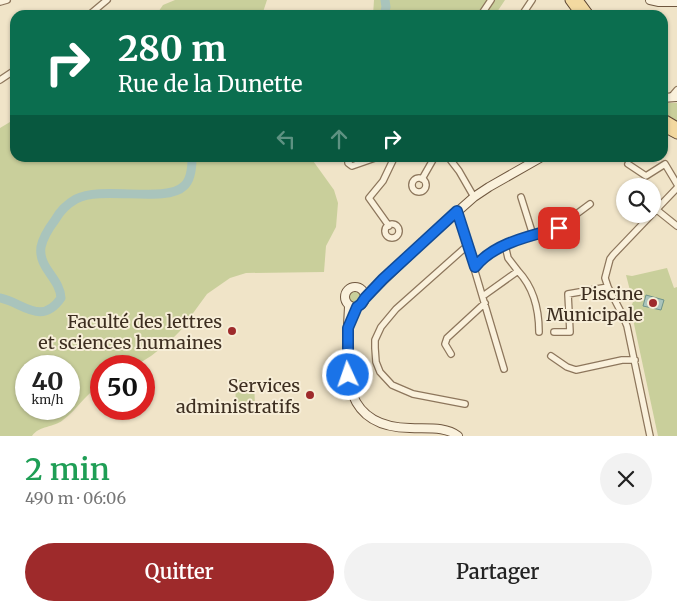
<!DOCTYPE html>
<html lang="fr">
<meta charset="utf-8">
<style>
body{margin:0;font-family:Merriweather,serif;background:#f2f2f2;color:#222;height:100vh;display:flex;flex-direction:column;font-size:19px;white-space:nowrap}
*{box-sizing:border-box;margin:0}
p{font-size:16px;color:#767676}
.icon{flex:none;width:28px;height:28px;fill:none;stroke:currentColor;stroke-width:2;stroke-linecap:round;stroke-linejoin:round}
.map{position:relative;height:436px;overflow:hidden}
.details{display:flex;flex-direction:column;background:#fff;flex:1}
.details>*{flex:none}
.banner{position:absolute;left:10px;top:10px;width:658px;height:152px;border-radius:15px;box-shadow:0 1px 4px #0004;background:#0b6e4f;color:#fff;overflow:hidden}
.fabs{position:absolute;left:616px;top:178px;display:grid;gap:10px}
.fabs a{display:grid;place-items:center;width:45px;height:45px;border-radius:50%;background:#fff;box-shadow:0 1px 4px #0004;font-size:25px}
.speed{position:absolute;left:15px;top:355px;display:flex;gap:10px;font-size:25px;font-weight:700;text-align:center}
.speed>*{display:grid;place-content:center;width:65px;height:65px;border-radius:50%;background:#fff;box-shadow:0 1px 4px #0004;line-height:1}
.speed small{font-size:12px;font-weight:400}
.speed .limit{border:8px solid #d22;background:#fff;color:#111}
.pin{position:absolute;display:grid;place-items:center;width:42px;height:42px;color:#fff;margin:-21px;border-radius:10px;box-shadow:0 2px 8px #0006}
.me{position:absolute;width:55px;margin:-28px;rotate:357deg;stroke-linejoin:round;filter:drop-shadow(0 0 4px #0008)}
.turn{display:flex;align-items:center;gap:18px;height:105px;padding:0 25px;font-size:22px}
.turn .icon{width:65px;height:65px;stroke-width:2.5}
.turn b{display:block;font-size:35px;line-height:42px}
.lanes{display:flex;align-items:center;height:48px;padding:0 25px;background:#0003;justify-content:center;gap:25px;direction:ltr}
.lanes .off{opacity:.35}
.round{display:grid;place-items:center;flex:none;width:52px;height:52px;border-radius:26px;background:#f2f2f2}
.head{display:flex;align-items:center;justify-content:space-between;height:85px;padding:0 25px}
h1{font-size:30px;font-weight:600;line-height:38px;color:#1e9e55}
.button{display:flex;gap:10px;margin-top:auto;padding:10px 25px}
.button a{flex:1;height:58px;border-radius:30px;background:#9e2a2b;color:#fff;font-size:20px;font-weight:600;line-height:58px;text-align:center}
.button a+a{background:#f2f2f2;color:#222}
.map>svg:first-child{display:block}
.green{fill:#c9cf9b;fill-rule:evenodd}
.water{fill:#a9c4bc;stroke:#6f938a}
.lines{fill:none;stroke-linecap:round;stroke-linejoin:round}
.river{stroke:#a9c4bc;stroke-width:9}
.street-casing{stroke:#8d765c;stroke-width:8}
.secondary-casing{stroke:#6f573f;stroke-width:10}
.primary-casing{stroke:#5b4430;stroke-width:11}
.street{stroke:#faf1dc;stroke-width:5.5}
.secondary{stroke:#faf1dc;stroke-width:8}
.primary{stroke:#f3d9a0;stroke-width:9}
.route-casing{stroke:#114b97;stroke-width:12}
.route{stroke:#1a73e8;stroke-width:9}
.poi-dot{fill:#9e2a2b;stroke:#f7eed8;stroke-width:2}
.labels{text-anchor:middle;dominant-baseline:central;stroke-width:4;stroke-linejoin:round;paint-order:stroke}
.poi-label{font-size:18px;fill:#3d2e20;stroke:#f7eed8;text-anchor:end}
</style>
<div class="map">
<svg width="677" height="436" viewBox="0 0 677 436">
<rect width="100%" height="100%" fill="#f0e4c8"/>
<!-- green -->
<path class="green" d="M175 0H267L262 15H156L163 5Z
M374 0H505L495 15H373Z
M663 103H677V121L663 112Z
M15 119V158H311L334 190 338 203 336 227 326 246 324 272 246 273 230 278 207 294 180 331 169 342 151 356 135 366H101V385C83 396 78 409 63 420 53 428 40 425 32 436H0V128ZM26 366H69V409H26Z
M667 268 674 288 677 287V436H658L637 338 633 319 629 311 633 302 626 275 632 276Z
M347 297a8 8 0 1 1 16 0a8 8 0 1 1-16 0Z
M235 380H254L255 406H236Z"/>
<!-- water -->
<path class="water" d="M646 295 664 300 661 310 643 306Z"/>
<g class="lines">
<!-- river -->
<path class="river" d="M384 15 386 7 385 0
M0 298C22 302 41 327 61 298 60 278 38 268 41 247 43 237 49 228 55 220 60 211 67 204 76 199 102 185 166 204 184 186 191 180 192 166 192 158"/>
<defs>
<path id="street" d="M0 2 7 0
M89 15 107 0
M481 15 491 0
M522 15 532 0
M0 80 15 70
M671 97 677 90
M348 158V163L352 166 375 158
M449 158 459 171 474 197
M628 164 646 176 665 164 677 184
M412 185a7 7 0 1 1 14 0a7 7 0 1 1-14 0Z
M422 179 434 158
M521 197 533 235
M657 210 677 226
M457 211 504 369
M385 231a7 7 0 1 1 14 0a7 7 0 1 1-14 0Z
M389 226 369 198 383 181 394 158
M505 245 508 258 518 271
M475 267 481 260 497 249 515 241 559 227 590 204
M483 296 518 271C534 288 539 310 539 332
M554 332H570L568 294 608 287
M451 354 445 344 447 338 485 303
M551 356 567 367 576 370 622 360H635
M465 404 413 394 392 385 380 372 376 362 375 348V340L381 327 396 309 468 245
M650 436 627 326 621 312 608 287 605 278 610 259 613 255 677 188"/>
<path id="secondary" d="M650 0 659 2H677
M662 98 677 97
M345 297a10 10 0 1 1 20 0a10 10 0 1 1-20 0Z
M365 298 423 242 474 197 489 187 540 158
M349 306C347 360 334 427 410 428 426 429 445 426 458 436"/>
<path id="primary" d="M570 0 581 15
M578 0 589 15
M662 118 677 127
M662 126 677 134"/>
</defs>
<!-- street casing -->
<use href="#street" class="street-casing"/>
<!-- secondary casing -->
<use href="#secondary" class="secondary-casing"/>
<!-- primary casing -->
<use href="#primary" class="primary-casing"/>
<!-- street -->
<use href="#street" class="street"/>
<!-- secondary -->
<use href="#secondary" class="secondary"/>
<!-- primary -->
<use href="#primary" class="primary"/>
</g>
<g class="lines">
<defs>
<path id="route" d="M348 375V328L357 307 361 304 365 298 383 279 457 211 475 267C494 243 530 236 559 228"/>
</defs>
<!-- route casing -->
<use href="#route" class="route-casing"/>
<!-- route -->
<use href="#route" class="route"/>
</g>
<!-- markers -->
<g class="poi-dot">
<circle cx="653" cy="303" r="5"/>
<circle cx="232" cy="331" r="5"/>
<circle cx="310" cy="395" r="5"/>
</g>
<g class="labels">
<!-- poi labels -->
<g class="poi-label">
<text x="643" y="293">Piscine<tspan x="643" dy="21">Municipale</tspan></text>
<text x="222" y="321">Faculté des lettres<tspan x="222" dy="21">et sciences humaines</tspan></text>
<text x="300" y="385">Services<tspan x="300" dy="21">administratifs</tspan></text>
</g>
</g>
</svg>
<div class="fabs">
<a><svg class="icon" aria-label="search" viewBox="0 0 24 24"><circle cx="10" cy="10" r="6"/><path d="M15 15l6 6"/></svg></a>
</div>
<div class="speed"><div>40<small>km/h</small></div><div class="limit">50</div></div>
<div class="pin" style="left:559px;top:228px;background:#d93025"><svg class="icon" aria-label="arrive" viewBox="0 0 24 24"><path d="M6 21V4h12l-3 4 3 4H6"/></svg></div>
<svg class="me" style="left:348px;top:375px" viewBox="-20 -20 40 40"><circle r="17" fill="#1a73e8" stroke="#fff" stroke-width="3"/><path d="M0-11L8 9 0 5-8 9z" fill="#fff"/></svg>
<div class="banner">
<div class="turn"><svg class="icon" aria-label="right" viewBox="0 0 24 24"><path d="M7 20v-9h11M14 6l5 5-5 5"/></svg><div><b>280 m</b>Rue de la Dunette</div></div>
<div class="lanes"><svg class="icon off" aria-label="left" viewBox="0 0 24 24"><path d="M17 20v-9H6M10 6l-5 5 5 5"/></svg><svg class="icon off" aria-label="ahead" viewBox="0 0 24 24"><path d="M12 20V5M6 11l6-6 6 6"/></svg><svg class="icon" aria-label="right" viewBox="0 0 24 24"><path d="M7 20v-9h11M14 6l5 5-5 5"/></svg></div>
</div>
</div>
<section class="details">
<div class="head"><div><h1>2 min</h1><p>490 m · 06:06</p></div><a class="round"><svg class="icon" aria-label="close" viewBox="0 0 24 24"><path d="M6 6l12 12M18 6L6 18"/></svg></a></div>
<div class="button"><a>Quitter</a><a>Partager</a></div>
</section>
